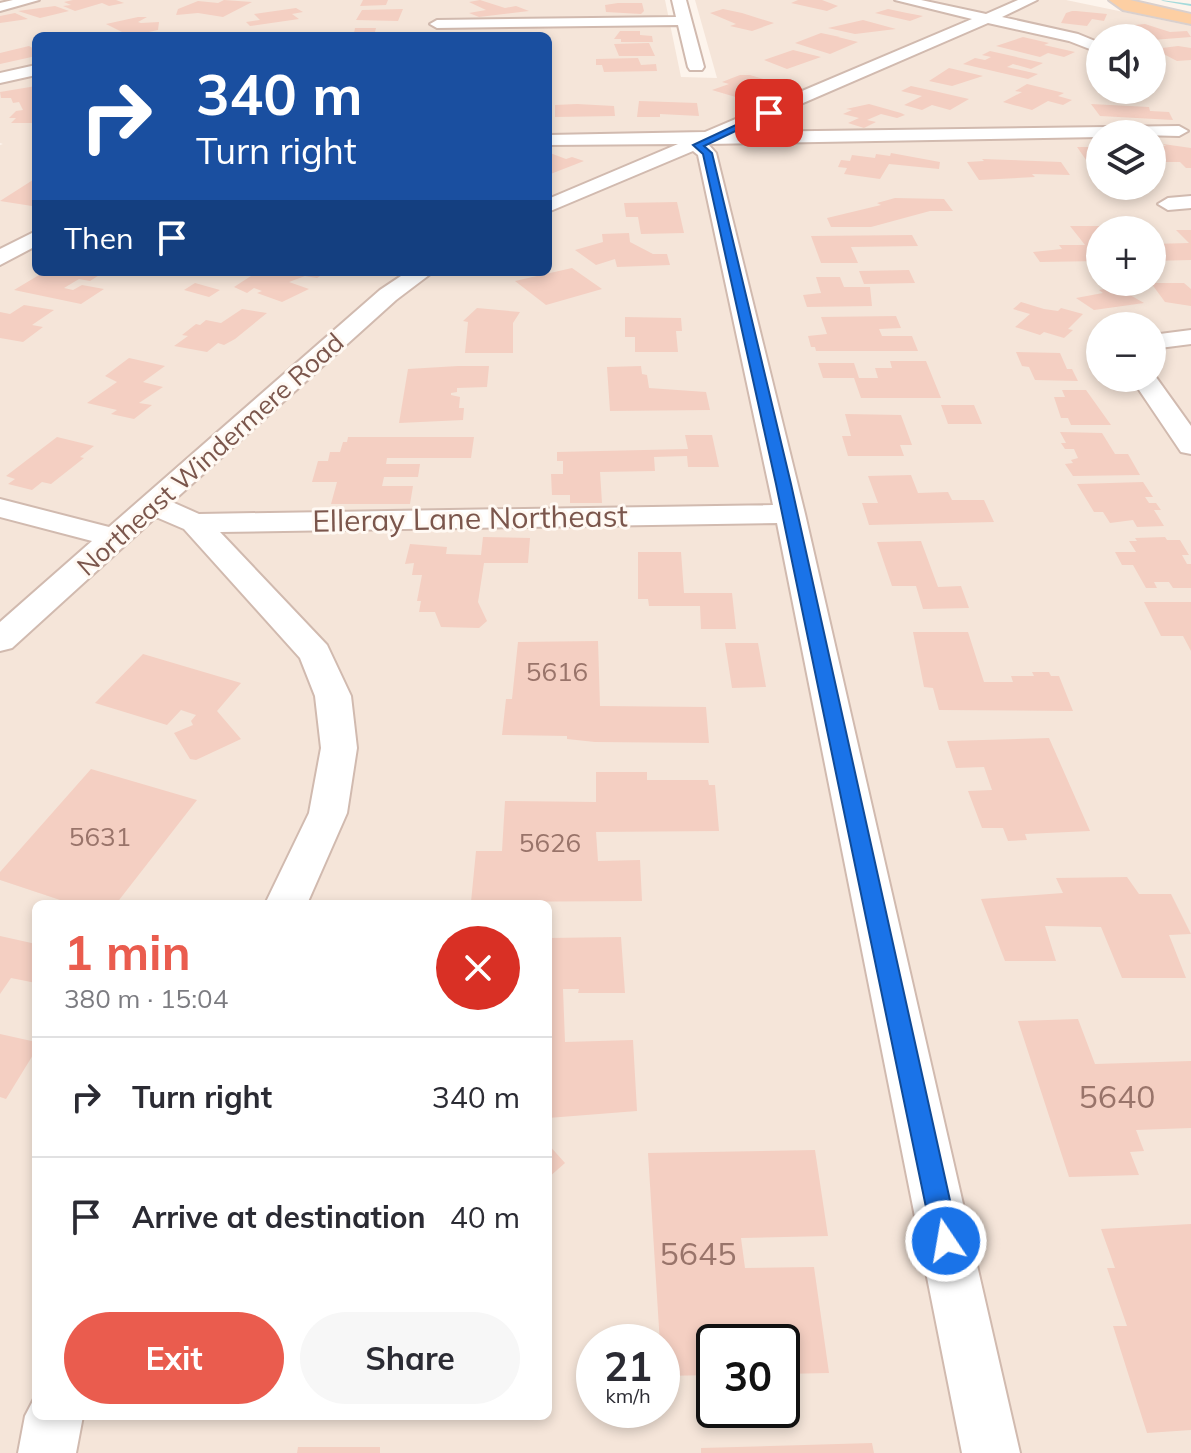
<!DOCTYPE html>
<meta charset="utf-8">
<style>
body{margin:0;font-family:Mulish,sans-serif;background:#f7f7f7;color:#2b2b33;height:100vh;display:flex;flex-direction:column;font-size:30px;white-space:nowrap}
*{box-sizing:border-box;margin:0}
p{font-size:26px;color:#7c7c81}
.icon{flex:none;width:44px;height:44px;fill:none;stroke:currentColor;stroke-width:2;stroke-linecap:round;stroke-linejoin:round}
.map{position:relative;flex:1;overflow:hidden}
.panel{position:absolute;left:32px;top:900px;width:520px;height:520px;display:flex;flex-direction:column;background:#fff;border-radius:12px;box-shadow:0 4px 12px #0003}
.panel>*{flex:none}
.banner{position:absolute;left:32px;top:32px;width:520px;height:244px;border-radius:12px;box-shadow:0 4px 12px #0003;background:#1a4fa0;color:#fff;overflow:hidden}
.fabs{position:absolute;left:1086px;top:24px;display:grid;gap:16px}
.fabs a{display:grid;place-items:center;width:80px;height:80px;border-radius:50%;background:#fff;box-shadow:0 4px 12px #0003;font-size:40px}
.speed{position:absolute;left:576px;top:1324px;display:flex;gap:16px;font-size:40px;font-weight:700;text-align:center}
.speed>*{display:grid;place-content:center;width:104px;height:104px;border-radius:50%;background:#fff;box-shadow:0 4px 12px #0003;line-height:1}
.speed small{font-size:20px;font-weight:400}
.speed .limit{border:4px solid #111;border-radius:12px;background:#fff;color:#111}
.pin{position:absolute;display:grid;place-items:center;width:68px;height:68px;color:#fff;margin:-34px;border-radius:16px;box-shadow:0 4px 12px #0006}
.me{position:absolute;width:88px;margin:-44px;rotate:348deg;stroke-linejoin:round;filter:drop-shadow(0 0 6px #0008)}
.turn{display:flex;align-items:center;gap:28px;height:168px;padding:0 32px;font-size:36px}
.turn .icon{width:104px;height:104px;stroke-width:2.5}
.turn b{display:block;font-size:56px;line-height:68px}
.then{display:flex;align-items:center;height:76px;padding:0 32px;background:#0003;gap:16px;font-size:30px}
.round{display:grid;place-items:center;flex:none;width:84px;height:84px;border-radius:42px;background:#f7f7f7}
.overview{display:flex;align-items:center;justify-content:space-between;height:136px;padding:0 32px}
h1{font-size:48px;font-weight:700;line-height:60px;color:#ea5c4e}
.cta{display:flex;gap:16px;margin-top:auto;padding:16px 32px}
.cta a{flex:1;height:92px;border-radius:48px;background:#ea5c4e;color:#fff;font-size:32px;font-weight:700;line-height:92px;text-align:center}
.cta a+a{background:#f7f7f7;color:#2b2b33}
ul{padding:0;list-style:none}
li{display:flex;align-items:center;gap:24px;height:120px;padding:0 32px;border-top:2px solid #e1e1e2}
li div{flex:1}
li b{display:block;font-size:30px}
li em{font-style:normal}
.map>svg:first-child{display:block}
.residential{fill:#f5e5d9;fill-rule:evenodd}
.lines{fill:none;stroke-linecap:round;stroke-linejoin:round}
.stream{fill:#a4dadb;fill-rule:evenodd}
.building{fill:#f4cfc2}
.street-casing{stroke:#d1baaf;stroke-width:4}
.primary-casing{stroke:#dad0cd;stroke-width:4}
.street{fill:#fff;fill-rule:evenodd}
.primary{fill:#fdcfa3;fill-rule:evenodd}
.route{fill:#1a73e8;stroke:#114b97;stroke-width:2}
.labels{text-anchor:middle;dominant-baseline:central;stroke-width:6;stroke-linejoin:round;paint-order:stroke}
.far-street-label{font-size:26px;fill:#7b564c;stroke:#fff9f3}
.number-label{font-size:26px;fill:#99746a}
.street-label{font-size:30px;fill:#7b564c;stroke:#fff9f3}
.near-number-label{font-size:32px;fill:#99746a}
</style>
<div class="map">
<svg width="1191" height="1453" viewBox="0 0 1191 1453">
<rect width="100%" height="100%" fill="#fdf4ec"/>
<!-- residential -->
<path class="residential" d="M0 0H665L681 77 717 78 695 0H1066L1191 26V1453H0V145L3 144 0 143ZM36 36H548V272H36ZM1100 38H1152V90H1100ZM1100 134H1152V186H1100ZM1100 230H1152V282H1100ZM1100 326H1152V378H1100ZM36 904H548V1416H36ZM594 1342H662V1410H594ZM714 1342H782V1410H714Z"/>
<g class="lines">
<!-- stream -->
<path class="stream" d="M1161 0 1191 4V6L1163 1Z"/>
</g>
<!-- building -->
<path class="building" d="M73 0H116L124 3 109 6 102 3 75 11 63 6 71 5 64 2Z
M224 0 252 2 223 17 198 13 176 15 178 9 198 1 218 3Z
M363 0H388L386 5 360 6Z
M480 0 505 8 516 6 529 11 479 17 469 13 486 10 469 2Z
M798 0H822L838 6 827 11 791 3Z
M618 3H642L644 11 641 14 606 12 605 5Z
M55 6 69 11 40 18 18 11Z
M296 8 303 12 292 14 299 19 250 26 246 22 260 20 254 14Z
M403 9 398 21 356 20 362 10Z
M723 9 742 13 774 23 752 31 730 26 736 24 710 13Z
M888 9 907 13 923 16 910 21 875 13Z
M1072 11H1076L1107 14 1104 21 1092 19 1087 26 1061 23 1066 13Z
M15 13 28 19 0 23V16Z
M138 17H147L138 22 141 23 159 22 158 30 130 36 106 24Z
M863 20 896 29 855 34 828 28Z
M1145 24 1170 32 1187 31 1191 37 1152 40 1133 34 1124 26Z
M355 28H376L374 36H335V33H354Z
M620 31H640V35L652 36 653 42H621V39H614Z
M475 32 529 33V36H474Z
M821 33 840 37H838L858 42 830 54 795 43Z
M1023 37 1049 43 1044 45 1075 52 1064 57 1048 53 1040 57 996 46Z
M649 43 655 56H619L614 44Z
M29 46 36 50V56L0 64V53Z
M1178 46 1191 48V60L1177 61 1154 49Z
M793 50 821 57 787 69 764 60Z
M990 51 1043 63 1031 69 1013 64 1007 67 1038 74 1028 79 963 64 975 58 985 60 991 57 982 55Z
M638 58 641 65 656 64 657 71 604 72 602 65H596V59Z
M949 68 983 76 952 86 929 81Z
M740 75H750L773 82 739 98 712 90 729 84 722 82Z
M1027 84 1064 93 1058 96 1072 100 1063 105 1048 101 1032 110 1003 102 1022 92 1015 91Z
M36 86V120L33 123H11L16 118H9L16 111 23 110 19 102 13 103 11 98H1L0 92Z
M911 86 934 91 969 99 950 110 932 105 922 110 904 105 922 96 901 91Z
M639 101 697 103 699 116 660 114V117H637Z
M577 104 614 106 615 116 555 117V105Z
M869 104 901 113 905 115 897 118 881 114 867 120 876 122 864 128 848 123 859 118 843 114 852 110 846 109Z
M1091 104 1149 107 1150 111 1169 112 1173 120 1100 116Z
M1163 144 1191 148V168H1186L1180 162H1160L1152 155V146H1166Z
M1077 147H1100V168L1091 167Z
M550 153 566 159 572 157 584 161 548 175Z
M891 153 940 162 939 169 889 164 880 179 844 174 847 168 838 167 841 160 850 161 852 155 875 158 876 154 890 156Z
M982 159 1061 162 1070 175 1032 174 1035 177 979 180 967 162 984 161Z
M36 178V204L32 206 0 201Z
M895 198 944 199 953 211H930L871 227H831L827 218 881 205 877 203Z
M677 202 684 233 641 234 638 217H626L624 203Z
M1070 226H1099L1102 230H1100V261L1040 262 1033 252 1062 249 1059 245H1085Z
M1176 230H1191V260L1152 261V244L1189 243Z
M629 233 630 242 653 254H667L670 265 617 267 615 259 596 265 575 250 603 242 602 234Z
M912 235 918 246 851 247 858 263H821L811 236Z
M572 268 602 289 546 305 515 281Z
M909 270 915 283 864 284 859 271Z
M44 272H104L90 281 79 279 64 288 73 290 82 285 104 289 81 304 14 290Z
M257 272H327L317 278 305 276 289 282 309 289 282 302 257 293 262 291 254 288 247 293 234 287Z
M816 277H840L844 287H870L872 306 807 307 803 295 821 293Z
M195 283 220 290 209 297 184 290Z
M1151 283H1184L1191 289V306L1165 302Z
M1116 287 1144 303 1094 310 1076 298 1103 293 1099 290Z
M1021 302 1044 309 1058 311 1061 308 1083 314 1068 329 1073 330 1064 338 1044 332 1040 335 1015 327 1030 314 1013 309Z
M24 305 54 310 32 325 43 327 23 342 0 338V312L10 314Z
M477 308 520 312 513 323V353H465L468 322 463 321Z
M242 309 267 313 235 339 224 345 218 343 207 352 174 346 188 336 182 335 196 324 200 325 206 320 221 323Z
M896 316 901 328 879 329 882 336H912L918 351H816L815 347H811L808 336 827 334 821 317Z
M625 317 681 318 682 331H676L678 352H635V337H625Z
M1016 352 1060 353 1067 369H1072L1078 381 1035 380 1029 367 1022 366Z
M129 358 165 366 143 382 163 387 139 403 152 405 134 419 111 414 117 410 87 403 117 382 105 376Z
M890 361H926L941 398H861L854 378H823L818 363H854L859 378H878L875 368H892Z
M458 366H489L487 387 457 388V392L451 393V395L460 397 459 408H464L463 420 399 423 408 369Z
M641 366 642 374 647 375 649 388 706 392 710 410 610 411 607 367Z
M1062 390H1086L1111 425H1071L1068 418H1061L1054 397H1065Z
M941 405H974L982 424H948Z
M845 414 901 415 912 445H900L904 456H848L842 436H851Z
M1060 432 1102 433 1115 454H1128L1140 475 1073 476 1065 464 1073 463 1071 460 1078 458 1074 449H1065L1061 443H1066Z
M685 435H712L719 467H688L687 456 654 457 655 471 600 472 602 503H570V495H552L551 474H563V461H557V452L688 449Z
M57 437 94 446 80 457 84 458 51 484 42 482 32 490 8 484 15 479 6 476Z
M348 437H474L471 458H387L386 464H420L418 477H384L382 486H413L410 504H331L337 482H312L318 461H328L330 452H340L343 442H347Z
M911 475 918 493 948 492 952 500H984L994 522 869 525 862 503H878L868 476Z
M1143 482 1153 497H1145L1149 503H1156L1161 510H1154L1164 526 1137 527 1133 520 1110 523 1103 512H1094L1077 484Z
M483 537 530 538 528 563H484L478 602 487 621 479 628 441 627 435 612H419L421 601H417L422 575H412L414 563 405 564 410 544 447 547 446 554 481 555Z
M1165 537 1167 540H1180L1189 555H1182L1187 564H1191V588H1173L1169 582H1154L1157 588H1146L1133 565H1122L1115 552H1136L1129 541H1137L1135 538Z
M921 541 938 587 961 586 969 608 923 609 916 586H892L877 542Z
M638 552H681L684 593H732L736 629H701L700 606H649L648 599H638Z
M1144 602H1191V651L1183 636H1161Z
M913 632H968L984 682H1013L1011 676H1034L1032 672H1049L1051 676H1059L1073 711 939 710 933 688 924 687Z
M598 641 600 706 706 707 709 743 595 742 567 739V736L502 735 506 699H512L518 642Z
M725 643H758L766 687 732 688Z
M143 654 241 683 217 711 241 739 196 760 190 759 174 733 193 725 191 721 196 715 181 710 167 725 95 703Z
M1049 738 1090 831 1025 834 1027 840 1008 841 1003 828H982L968 791 992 790 984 767 956 768 947 741Z
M91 769 197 800 116 904H72L0 880V872Z
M596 772H647V780H708L709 785H715L719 831 596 832 598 861 640 860 642 901 471 902 476 851H502L505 801 596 802Z
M1127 877 1139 894H1171L1191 934 1169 935 1186 978H1122L1101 927 1045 926 1056 961H1005L981 899 1063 893 1056 878Z
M0 936 36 944V983L11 978 0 994Z
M621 937 625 993H578L579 989H563L565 1042 633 1040 637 1111 548 1118V938Z
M1078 1019 1095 1064 1191 1061V1128L1136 1130 1144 1151 1130 1152 1139 1175 1069 1177 1018 1021Z
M0 1034 36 1042V1050L6 1099 0 1097Z
M548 1144 565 1163 548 1178Z
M815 1150 828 1236 741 1238 745 1268 814 1267 829 1373 782 1374V1342H714V1375L662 1376 648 1153Z
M1191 1224V1430L1147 1433 1113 1326H1127L1107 1268H1115L1101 1229Z
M872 1443 874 1453H701V1448Z
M298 1447H380V1453H297Z"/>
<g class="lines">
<defs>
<path id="street" d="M13 0H39L0 11V3Z
M672 0H686L704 67 702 70H690L688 67 678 25 437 28 430 24 437 20 676 17Z
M895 0H921L986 14 1018 0H1037L1002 17 1078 34 1100 43V53L1069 41 988 23 736 132 1179 126 1188 131 1179 136 1100 134V137L708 144 716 153 805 514 1020 1453H962L777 523 220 532 327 645 351 696 357 748 347 813 307 904H265L309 813 321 748 315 696 300 658 184 529 156 517 12 648 0 651V622L92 541 0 517V499L109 527 380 290 407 272H433L396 300 172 502 199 514 773 505 698 155 693 151 548 212V199L678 144 548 145V135L705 132 972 19Z
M36 65V75L0 83V73Z
M1191 196V208L1168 210 1158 204 1168 198Z
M36 231V246L0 265V249Z
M1191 330V344L1152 349V335Z
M1153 373 1191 426V454L1181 452 1131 378H1152Z
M36 1395V1416H83L76 1453H18L25 1416Z"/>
<path id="primary" d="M1109 0H1130L1191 14V24L1123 10Z"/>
</defs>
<!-- street casing -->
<use href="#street" class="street-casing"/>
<!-- primary casing -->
<use href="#primary" class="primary-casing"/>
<!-- street -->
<use href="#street" class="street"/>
<!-- primary -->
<use href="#primary" class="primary"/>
</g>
<!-- route -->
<path class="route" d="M766 111 773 113 704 146 712 153 791 484 959 1241 955 1250 946 1254 937 1250 933 1241 776 484 703 154 693 145Z"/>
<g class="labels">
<!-- far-street labels -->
<g class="far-street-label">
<text transform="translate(210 454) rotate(-42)">Northeast Windermere Road</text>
</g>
<!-- number labels -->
<g class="number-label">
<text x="557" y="671">5616</text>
<text x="100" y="836">5631</text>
<text x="550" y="842">5626</text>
</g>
<!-- street labels -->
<g class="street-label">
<text transform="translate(470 518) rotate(-1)">Elleray Lane Northeast</text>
</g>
<!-- near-number labels -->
<g class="near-number-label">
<text x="1117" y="1096">5640</text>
<text x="698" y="1253">5645</text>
</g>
</g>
</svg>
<div class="fabs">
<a><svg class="icon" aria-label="sound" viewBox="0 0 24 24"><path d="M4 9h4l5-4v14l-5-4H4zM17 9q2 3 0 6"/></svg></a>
<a><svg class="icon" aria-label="layers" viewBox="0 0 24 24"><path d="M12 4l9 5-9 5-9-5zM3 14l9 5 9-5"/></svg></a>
<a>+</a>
<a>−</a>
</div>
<div class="speed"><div>21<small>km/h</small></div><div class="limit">30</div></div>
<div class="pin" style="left:769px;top:113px;background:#d93025"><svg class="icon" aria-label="arrive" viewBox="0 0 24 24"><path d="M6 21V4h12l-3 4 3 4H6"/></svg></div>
<svg class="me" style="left:946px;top:1241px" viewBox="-20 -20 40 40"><circle r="17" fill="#1a73e8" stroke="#fff" stroke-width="3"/><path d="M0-11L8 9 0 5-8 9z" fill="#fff"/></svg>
<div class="banner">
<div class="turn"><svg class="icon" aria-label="right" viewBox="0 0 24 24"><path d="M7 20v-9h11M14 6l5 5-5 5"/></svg><div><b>340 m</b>Turn right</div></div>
<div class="then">Then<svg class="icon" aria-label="arrive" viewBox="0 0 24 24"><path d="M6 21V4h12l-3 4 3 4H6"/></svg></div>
</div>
<section class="panel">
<div class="overview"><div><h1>1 min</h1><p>380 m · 15:04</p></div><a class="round" style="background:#d93025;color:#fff"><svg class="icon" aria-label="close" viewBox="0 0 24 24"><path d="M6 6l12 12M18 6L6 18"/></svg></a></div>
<ul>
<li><svg class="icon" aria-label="right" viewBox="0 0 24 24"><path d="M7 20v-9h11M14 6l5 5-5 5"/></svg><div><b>Turn right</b></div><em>340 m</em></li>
<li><svg class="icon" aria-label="arrive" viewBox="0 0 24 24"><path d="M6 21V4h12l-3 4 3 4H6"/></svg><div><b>Arrive at destination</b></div><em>40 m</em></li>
</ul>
<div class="cta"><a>Exit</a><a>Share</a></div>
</section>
</div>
